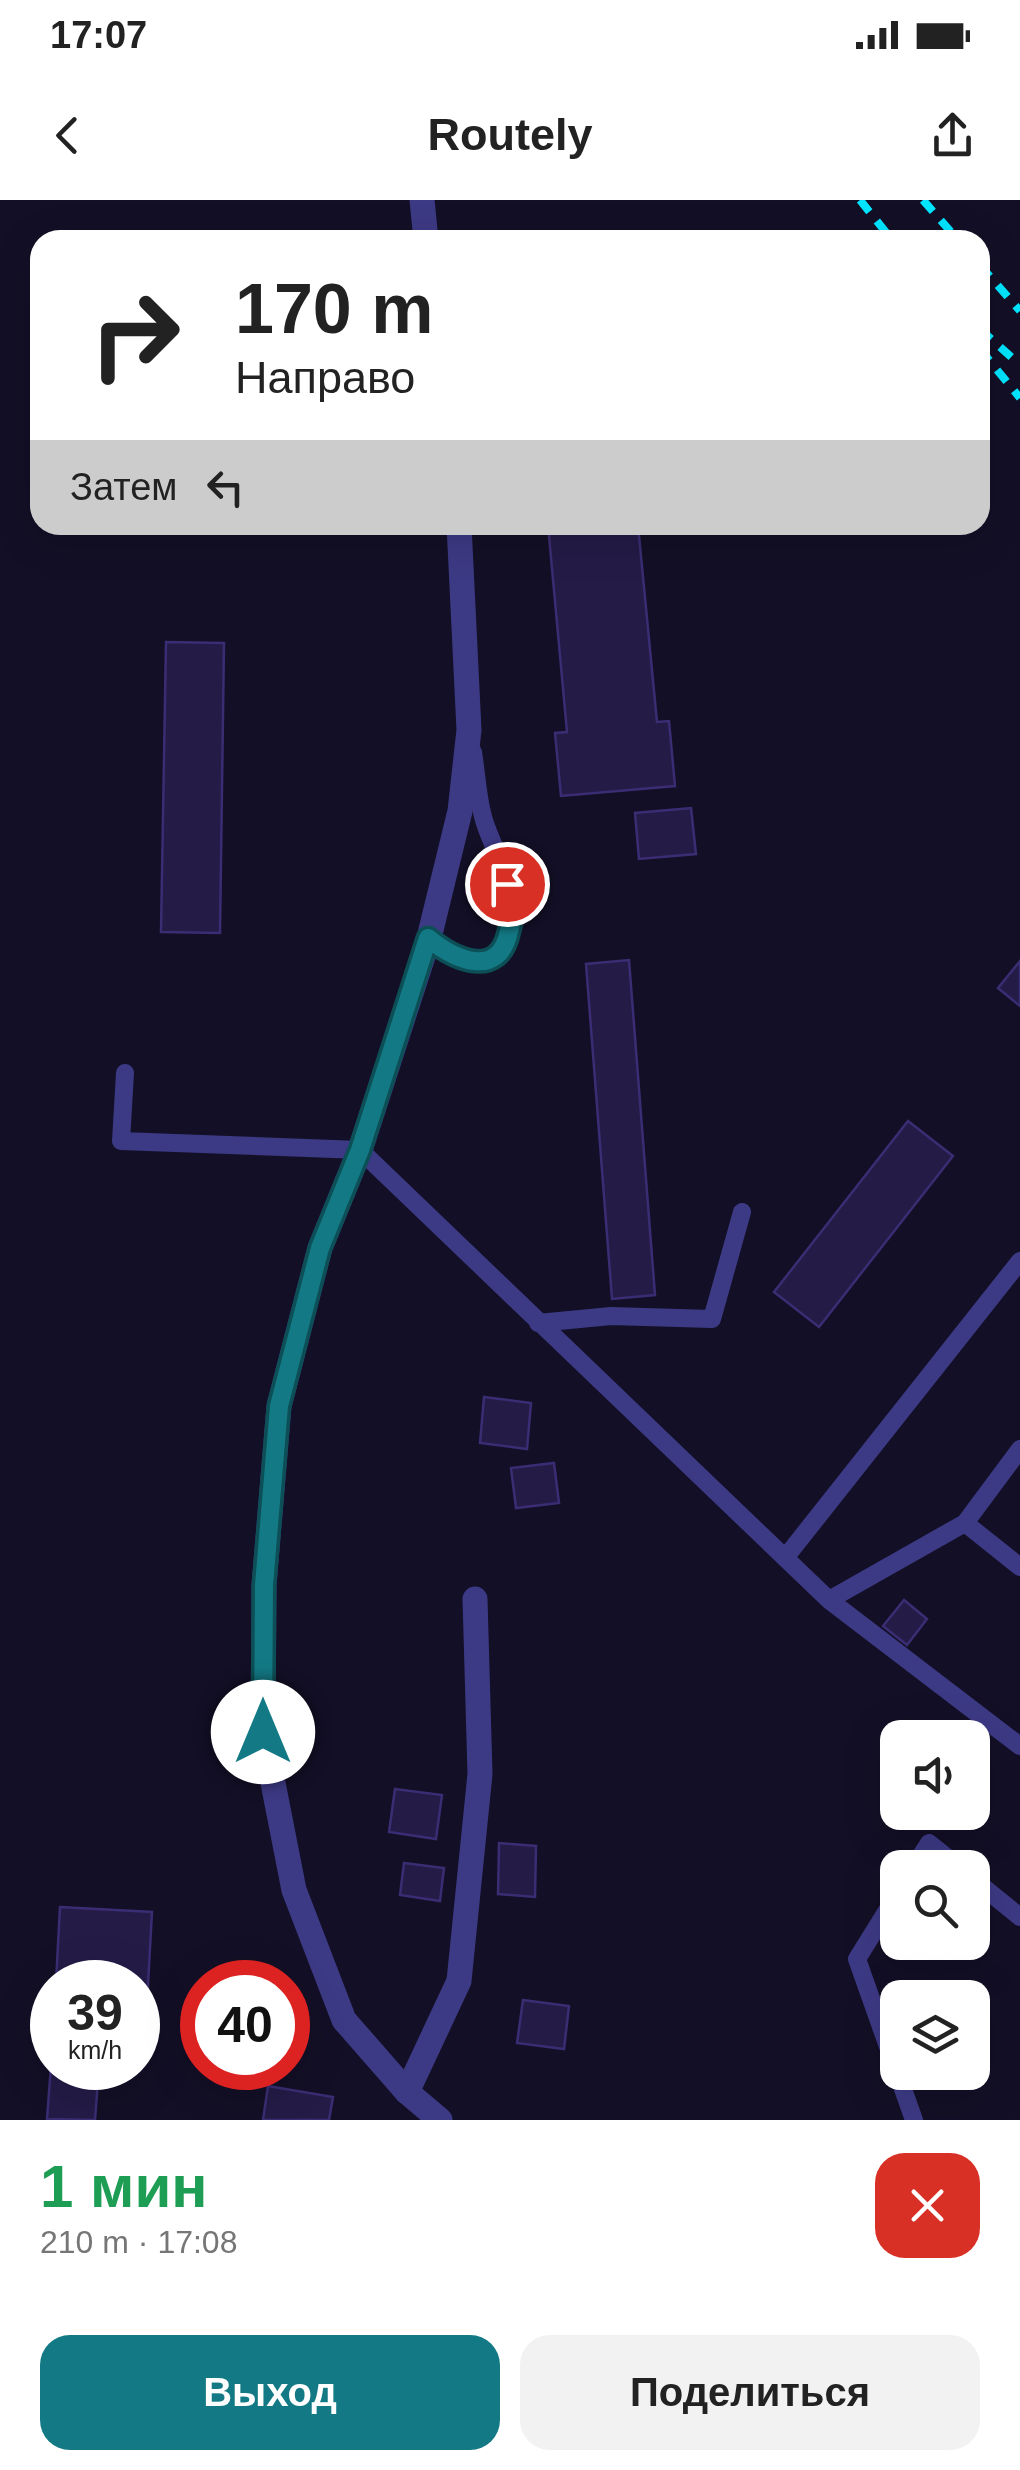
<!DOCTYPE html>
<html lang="ru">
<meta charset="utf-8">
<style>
body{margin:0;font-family:Arial,sans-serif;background:#f2f2f2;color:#222;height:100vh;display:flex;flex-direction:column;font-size:38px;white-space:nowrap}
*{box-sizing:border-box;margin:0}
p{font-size:32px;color:#767676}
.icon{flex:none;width:55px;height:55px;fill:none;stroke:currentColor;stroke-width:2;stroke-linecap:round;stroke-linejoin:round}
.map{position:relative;height:1920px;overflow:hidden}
.sheet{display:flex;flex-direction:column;background:#fff;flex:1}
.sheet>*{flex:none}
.hud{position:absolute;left:30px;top:30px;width:960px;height:305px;border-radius:30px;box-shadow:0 10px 40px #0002;background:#fff;color:#222;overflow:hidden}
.tools{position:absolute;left:880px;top:1520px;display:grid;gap:20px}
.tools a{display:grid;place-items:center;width:110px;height:110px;border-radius:20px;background:#fff;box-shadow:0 10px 40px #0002;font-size:50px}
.speed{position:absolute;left:30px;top:1760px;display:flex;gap:20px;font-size:50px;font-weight:700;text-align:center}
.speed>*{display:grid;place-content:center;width:130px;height:130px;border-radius:50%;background:#fff;box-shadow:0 10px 40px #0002;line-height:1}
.speed small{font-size:25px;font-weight:400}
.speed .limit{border:15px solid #d22;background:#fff;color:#111}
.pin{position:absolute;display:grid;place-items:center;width:85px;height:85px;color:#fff;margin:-42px;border:5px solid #fff;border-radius:50%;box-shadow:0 2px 10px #0007}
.me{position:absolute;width:110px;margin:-55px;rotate:0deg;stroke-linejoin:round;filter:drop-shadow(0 0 8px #0008)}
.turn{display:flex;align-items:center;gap:35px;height:210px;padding:0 40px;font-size:45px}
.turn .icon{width:130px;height:130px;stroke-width:2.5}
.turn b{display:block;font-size:70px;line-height:85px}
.then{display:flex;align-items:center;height:95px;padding:0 40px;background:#0003;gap:20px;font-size:38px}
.round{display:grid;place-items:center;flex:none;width:105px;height:105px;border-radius:30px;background:#f2f2f2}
.summary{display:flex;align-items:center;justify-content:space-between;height:170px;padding:0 40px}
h1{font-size:60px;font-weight:600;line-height:75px;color:#1e9e55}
.action{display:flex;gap:20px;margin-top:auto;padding:20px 40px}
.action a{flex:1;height:115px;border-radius:30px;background:#137a85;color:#fff;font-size:40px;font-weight:600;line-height:115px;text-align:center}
.action a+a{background:#f2f2f2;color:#222}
.status{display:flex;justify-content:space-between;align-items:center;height:70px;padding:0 50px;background:#fff;direction:ltr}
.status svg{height:28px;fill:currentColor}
header{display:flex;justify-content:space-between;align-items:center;height:130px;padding:0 40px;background:#fff;font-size:45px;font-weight:600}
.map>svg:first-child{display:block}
.building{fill:#241b47;stroke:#3b2d73;stroke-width:2.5}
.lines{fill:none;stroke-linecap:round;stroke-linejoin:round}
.service{stroke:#3d3a85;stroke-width:18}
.minor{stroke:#3d3a85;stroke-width:25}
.tertiary{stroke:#3d3a85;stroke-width:25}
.rail{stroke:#00e5ff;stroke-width:8;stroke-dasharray:15 12;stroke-linecap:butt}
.route-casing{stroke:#0c4f56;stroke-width:25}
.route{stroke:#137a85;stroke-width:18}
</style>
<div class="status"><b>17:07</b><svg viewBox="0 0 49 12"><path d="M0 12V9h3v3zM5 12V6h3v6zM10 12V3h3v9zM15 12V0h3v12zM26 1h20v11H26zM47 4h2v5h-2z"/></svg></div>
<header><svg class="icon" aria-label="back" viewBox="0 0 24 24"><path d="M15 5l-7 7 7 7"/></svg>Routely<svg class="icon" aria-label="share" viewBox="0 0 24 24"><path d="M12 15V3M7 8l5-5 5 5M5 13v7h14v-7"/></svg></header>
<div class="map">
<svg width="1020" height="1920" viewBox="0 0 1020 1920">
<rect width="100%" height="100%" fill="#130f26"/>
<!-- building -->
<path class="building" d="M548 325H638L657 522 669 521 675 586 561 596 555 533 567 532Z
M166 442 224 443 220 733 161 732Z
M691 608 696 654 639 659 635 613Z
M629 760 655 1095 612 1099 586 764Z
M1020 761V806L998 788Z
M908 921 953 956 819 1127 774 1092Z
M484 1197 531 1203 527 1249 480 1243Z
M554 1263 559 1303 516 1308 511 1268Z
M904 1400 927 1419 907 1445 883 1426Z
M395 1589 442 1595 436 1639 389 1632Z
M499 1643 536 1646 535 1697 498 1694Z
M404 1663 444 1668 440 1701 400 1695Z
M60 1707 152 1712 144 1857 138 1856V1782H56Z
M523 1800 569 1806 564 1849 517 1843Z
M52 1852V1868H99L95 1920 47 1919Z
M268 1886 333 1897 329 1920H263Z"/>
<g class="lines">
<!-- service -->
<path class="service" d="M429 738C459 763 501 779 510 726 511 721 513 716 513 711 513 685 496 653 487 629 478 606 477 577 473 552
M125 873 121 941 360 950 829 1400 1020 1546
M538 1123 611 1116 712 1119 742 1012
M965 1323 1020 1249
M785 1358 1020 1061
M829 1400 965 1323 1020 1367
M913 1668 929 1643 960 1668
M972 1678 1020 1717
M898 1693 857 1759 914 1920"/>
<!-- minor -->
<path class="minor" d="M407 1892 459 1781 480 1574 475 1399"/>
<!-- tertiary -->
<path class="tertiary" d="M422 0 426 40
M440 1920 407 1892 344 1820 294 1690 263 1532 264 1385 279 1206 320 1048 360 950 429 738 460 611 469 530 459 325"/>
<!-- rail -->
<path class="rail" d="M860 0 892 40
M923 0 958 40
M980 65 1020 111
M980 129 1020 165
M980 149 1020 198"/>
</g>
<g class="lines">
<defs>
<path id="route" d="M263 1532 264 1385 279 1206 320 1048 360 950 428 738C455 760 499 780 509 731 511 724 513 715 513 708 512 700 509 692 507 684"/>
</defs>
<!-- route casing -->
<use href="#route" class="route-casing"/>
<!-- route -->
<use href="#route" class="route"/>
</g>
</svg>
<div class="tools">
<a><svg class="icon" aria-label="sound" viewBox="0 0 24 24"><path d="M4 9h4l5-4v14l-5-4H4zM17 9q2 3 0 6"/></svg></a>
<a><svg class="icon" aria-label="search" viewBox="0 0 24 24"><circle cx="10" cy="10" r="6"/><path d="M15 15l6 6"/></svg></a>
<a><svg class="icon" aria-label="layers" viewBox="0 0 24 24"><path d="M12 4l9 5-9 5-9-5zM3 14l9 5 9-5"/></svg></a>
</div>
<div class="speed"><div>39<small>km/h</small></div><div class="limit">40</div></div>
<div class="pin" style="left:507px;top:684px;background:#d93025"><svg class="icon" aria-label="arrive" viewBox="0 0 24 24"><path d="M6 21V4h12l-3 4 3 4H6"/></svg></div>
<svg class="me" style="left:263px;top:1532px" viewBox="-20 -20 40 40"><circle r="19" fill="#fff"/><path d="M0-13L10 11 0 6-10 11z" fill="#137a85"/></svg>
<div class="hud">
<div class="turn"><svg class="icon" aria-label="right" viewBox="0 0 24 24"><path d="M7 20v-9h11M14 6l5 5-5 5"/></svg><div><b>170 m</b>Направо</div></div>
<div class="then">Затем<svg class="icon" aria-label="left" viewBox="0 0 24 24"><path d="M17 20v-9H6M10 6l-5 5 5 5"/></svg></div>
</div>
</div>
<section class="sheet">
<div class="summary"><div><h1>1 мин</h1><p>210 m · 17:08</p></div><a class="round" style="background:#d93025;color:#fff"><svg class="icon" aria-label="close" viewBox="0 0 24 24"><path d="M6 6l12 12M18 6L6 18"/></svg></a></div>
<div class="action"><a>Выход</a><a>Поделиться</a></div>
</section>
